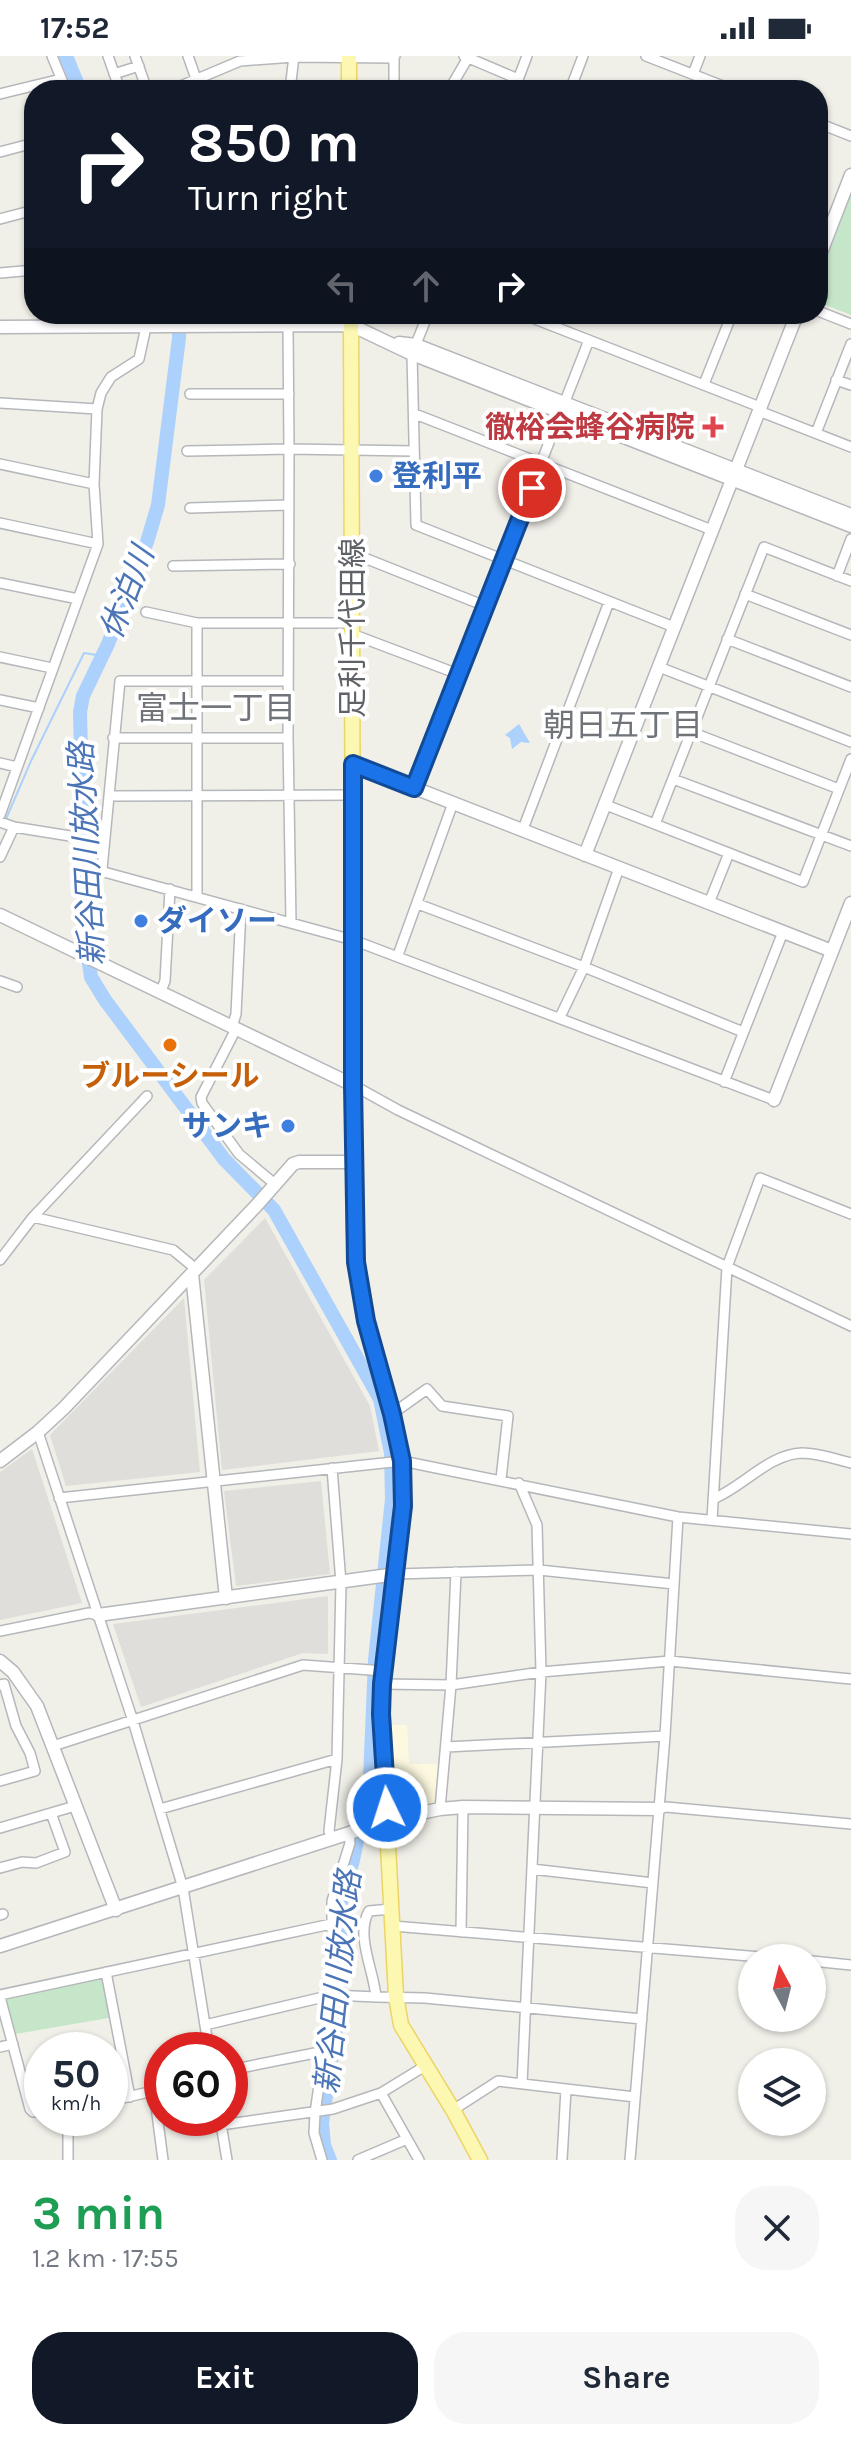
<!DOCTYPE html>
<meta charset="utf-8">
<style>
body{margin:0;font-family:Karla,"Noto Sans JP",sans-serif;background:#f6f6f7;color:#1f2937;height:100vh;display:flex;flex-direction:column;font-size:30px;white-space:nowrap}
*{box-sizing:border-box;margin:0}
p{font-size:26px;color:#747a83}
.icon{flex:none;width:44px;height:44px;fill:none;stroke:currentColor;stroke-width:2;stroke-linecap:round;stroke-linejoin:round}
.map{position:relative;height:2104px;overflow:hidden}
.details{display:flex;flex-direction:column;background:#fff;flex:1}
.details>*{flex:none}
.hud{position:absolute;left:24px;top:24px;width:804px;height:244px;border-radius:32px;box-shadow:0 2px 6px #0004;background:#111827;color:#fff;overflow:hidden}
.needle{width:52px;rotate:353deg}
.buttons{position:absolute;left:738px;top:1888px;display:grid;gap:16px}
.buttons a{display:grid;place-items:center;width:88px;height:88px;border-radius:50%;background:#fff;box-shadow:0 2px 6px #0004;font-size:40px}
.speed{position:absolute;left:24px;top:1976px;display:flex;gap:16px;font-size:40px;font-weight:700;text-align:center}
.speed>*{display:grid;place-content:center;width:104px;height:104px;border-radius:50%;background:#fff;box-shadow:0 2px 6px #0004;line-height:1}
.speed small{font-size:20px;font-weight:400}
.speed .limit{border:12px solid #d22;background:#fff;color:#111}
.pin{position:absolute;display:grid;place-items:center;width:68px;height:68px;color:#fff;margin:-34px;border:4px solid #fff;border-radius:50%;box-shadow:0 2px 8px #0007}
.me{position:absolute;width:88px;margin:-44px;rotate:356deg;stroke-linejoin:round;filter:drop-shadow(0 0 6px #0008)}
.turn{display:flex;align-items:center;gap:28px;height:168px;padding:0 32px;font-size:36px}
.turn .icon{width:104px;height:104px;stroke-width:2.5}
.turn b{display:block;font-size:56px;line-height:68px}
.lanes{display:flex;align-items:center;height:76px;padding:0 32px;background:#0003;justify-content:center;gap:40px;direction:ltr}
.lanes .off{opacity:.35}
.round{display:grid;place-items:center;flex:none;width:84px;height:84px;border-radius:32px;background:#f6f6f7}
.overview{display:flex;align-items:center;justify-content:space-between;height:136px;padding:0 32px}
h1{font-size:48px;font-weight:700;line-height:60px;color:#1e9e55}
.action{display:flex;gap:16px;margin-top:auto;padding:16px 32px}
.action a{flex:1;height:92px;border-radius:32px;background:#111827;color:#fff;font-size:32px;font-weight:700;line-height:92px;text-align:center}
.action a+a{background:#f6f6f7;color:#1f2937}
.status{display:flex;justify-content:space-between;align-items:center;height:56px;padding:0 40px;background:#fff;direction:ltr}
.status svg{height:22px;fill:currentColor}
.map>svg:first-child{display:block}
.commercial{fill:#fdf9e0}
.industrial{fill:#dfdeda}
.green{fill:#c6e6c9}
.water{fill:#acd1fc}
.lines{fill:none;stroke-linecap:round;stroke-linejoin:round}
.stream{stroke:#acd1fc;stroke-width:2}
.river{stroke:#acd1fc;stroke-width:14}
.minor-casing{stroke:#b5b7bb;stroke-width:12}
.tertiary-casing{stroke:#b5b7bb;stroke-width:15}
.primary-casing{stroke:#ecd565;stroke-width:17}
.minor{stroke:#fff;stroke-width:9}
.tertiary{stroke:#fff;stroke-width:12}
.primary{stroke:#fcf8b1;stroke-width:14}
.route-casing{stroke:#114b97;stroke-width:20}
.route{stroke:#1a73e8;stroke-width:14}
.health-dot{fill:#e0444e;stroke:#fff;stroke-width:3}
.shop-dot{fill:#3f7fe0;stroke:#fff;stroke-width:3}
.food-dot{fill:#e8710a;stroke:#fff;stroke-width:3}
.labels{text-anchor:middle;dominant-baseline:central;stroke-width:8;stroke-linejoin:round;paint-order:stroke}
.health-label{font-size:30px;font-weight:bold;fill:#be3a42;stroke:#fff;text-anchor:end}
.shop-label{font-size:30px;font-weight:bold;fill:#366cbe;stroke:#fff;text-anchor:start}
.street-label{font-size:30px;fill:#5f6267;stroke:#fff}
.food-label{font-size:30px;font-weight:bold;fill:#c56008;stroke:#fff}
.water-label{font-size:32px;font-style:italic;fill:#4b75b7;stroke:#fff}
.neighbourhood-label{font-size:32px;fill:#707479;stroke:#fff}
</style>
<div class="status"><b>17:52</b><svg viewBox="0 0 49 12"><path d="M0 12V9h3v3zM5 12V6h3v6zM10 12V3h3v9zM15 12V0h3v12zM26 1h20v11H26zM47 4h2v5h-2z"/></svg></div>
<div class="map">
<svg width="851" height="2104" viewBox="0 0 851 2104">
<rect width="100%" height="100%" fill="#f0efe8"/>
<!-- commercial -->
<path class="commercial" d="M390 1669H407L409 1708H441L439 1746 399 1753 393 1747Z"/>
<!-- industrial -->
<path class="industrial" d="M265 1162 370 1350 379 1395 222 1414 204 1224Z
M184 1242 200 1416 66 1430 50 1379Z
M32 1393 82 1547 0 1564V1416Z
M321 1425 330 1518 236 1530 224 1435Z
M328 1540V1598L303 1597 141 1651 113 1568Z"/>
<!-- green -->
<path class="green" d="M851 139V259L818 246V224Z
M106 1916 114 1961 10 1979 0 1939Z"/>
<!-- water -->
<path class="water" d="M519 668 530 687 521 686 512 693 510 682 505 679Z"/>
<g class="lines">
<!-- stream -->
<path class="stream" d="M6 763 31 705 84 597 103 600"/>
<!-- river -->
<path class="river" d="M66 0 80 34
M180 258 179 282 158 449 147 486 108 588 83 640 80 656 86 887 91 921 105 944 224 1103 274 1154 380 1343 391 1397 392 1443 375 1604 370 1722 353 1804 340 1850V1944L322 2067 324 2089 330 2104"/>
<defs>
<path id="minor" d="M52 0 66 34
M108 0 120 34
M135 0 147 34
M188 0 200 34
M464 0 518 23
M646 0 733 34
M114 18 139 10
M693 18 700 0
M171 34 240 5 294 1 394 2 395 0
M290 34 294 0
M394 34V2
M449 34 469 0
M514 34 527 0
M570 34 583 0
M0 38 61 23
M818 67 851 80
M0 96 34 87
M0 163 34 154
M0 217 34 214
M818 255 851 268
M428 258 412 298 416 469 674 571
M522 258 760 351
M288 270 289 393 414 395
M836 324 851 329
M704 328 732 258
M190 338H289
M0 347 97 353 94 428 98 488 0 759
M97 353 101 337 111 321 139 303 146 271
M764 357 851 391
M415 358 712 474
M816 377 851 288
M187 395 289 393 288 682 291 866
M0 408 94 428
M190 452 289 449
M0 467 98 488
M352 497 485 550
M173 510 290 508
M837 520 851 483
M0 527 78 543
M745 538 851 579
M146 556 197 567
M352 578 458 618
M727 583 851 631
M0 601 52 612
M659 611 851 686
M288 625H120L102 813 104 816 353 884 774 1044
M0 644 39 652
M691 676 839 733
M113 682H288
M0 707 17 711
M673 723 851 790
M414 732 589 284
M111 740 353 739
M606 749 803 826 851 703
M0 766 14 771 70 780
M655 768 764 491 851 525
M523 773 609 546
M0 801 14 771
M197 840V567H352
M709 847 729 797
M418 848 584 911 743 976
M398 899 453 747
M0 925 17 931
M160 937 165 925 170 833
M560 961 584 911 619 812
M232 971 236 958 241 853
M236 973 201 1041 202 1047 239 1098 276 1129
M724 1026 783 876
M353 1029 398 1054 851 1270
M33 1161 173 1194 196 1213
M0 1204 33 1161 147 1040
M392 1358 427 1333 442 1350 508 1360 501 1423
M38 1376 133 1665 183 1832 209 1994
M332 1412 341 1527 337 1703 329 1775 332 1783
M519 1427 537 1469 541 1616 522 2028
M59 1442 402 1405 678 1461 851 1478
M713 1443C743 1431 769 1398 802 1397 818 1397 835 1403 851 1407
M712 1464 727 1211 760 1122 851 1158
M396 1518 539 1514 674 1528
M0 1575 89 1557 98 1559
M382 1628 451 1629 541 1616 670 1605 851 1623
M0 1629 4 1628 16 1670 30 1697 35 1715 0 1725
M53 1690 303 1609 384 1615
M446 1691 665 1680
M160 1753 337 1703
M440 1753 451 1629 456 1516
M659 1753 666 1751 851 1768
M0 1772 75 1750
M0 1812 22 1806 36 1807 65 1796 51 1757
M532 1813 653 1827
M391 1853 369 1855C355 1879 374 1915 376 1941L425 1942 642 1963
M0 1859 3 1858
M393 1870 774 1902
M461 1876 463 1751
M812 1905 851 1909
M106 1916 130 2041
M0 1939 331 1868
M0 1941 30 2053 33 2056H42
M205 1969 332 1939 376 1941
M0 1991 13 1988
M230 2014 325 1995
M154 2035 163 2104
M381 2037 419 2104
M110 2045 162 2033
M453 2054 498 2025 635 2041
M220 2062 227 2104
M221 2069 333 2053 381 2037 425 2010
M68 2104V2062
M322 2104 314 2077 315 2057 332 1939V1845L350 1787 349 1777
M358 2104 407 2083
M562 2104 566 2033
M630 2104 665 1680 678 1461"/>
<path id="tertiary" d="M818 204 851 119
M0 271 351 269 412 298 851 470
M399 287 416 289 851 459
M353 708 832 895
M585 799 797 258
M0 859 353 1029
M774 1044 851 847
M192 1218 226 1542
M0 1405 38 1376 64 1352 256 1150 293 1108 299 1106H354
M98 1559 396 1518
M0 1605 13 1616 37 1650 116 1854
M0 1890 396 1762 440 1753 463 1751 659 1753"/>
<path id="primary" d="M349 34V0
M351 258 354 1174 356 1206 366 1265 392 1358 402 1405 403 1450 382 1628 381 1658 396 1940 401 1969 453 2054 480 2104"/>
</defs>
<!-- minor casing -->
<use href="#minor" class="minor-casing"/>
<!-- tertiary casing -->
<use href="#tertiary" class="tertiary-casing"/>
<!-- primary casing -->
<use href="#primary" class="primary-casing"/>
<!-- minor -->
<use href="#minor" class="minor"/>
<!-- tertiary -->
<use href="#tertiary" class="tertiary"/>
<!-- primary -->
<use href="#primary" class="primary"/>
</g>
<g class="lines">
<defs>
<path id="route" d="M387 1752 381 1658 382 1628 403 1450 402 1405 392 1358 366 1265 356 1206 353 1029V708L414 732 532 432"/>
</defs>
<!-- route casing -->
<use href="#route" class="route-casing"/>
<!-- route -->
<use href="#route" class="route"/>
</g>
<!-- markers -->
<path class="health-dot" d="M709 359h8v8h8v8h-8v8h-8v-8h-8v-8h8z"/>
<g class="shop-dot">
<circle cx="376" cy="420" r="8"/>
<circle cx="141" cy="865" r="8"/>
<circle cx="288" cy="1070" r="8"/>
</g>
<circle class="food-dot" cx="170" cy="989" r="8"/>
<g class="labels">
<!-- health labels -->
<g class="health-label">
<text x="695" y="371">徹裕会蜂谷病院</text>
</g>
<!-- shop labels -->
<g class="shop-label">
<text x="392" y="420">登利平</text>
<text x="157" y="865">ダイソー</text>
<text x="272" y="1070" text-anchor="end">サンキ</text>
</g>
<!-- street labels -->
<g class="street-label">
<text transform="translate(353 572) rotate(-90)">足利千代田線</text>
</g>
<!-- food labels -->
<g class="food-label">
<text x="170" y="1020">ブルーシール</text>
</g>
<!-- water labels -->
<g class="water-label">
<text transform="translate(127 537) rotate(-69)">休泊川</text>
<text transform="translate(87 798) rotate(-93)">新谷田川放水路</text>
<text transform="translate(338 1926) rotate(-84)">新谷田川放水路</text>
</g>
<!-- neighbourhood labels -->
<g class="neighbourhood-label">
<text x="216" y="652">富士一丁目</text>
<text x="623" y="669">朝日五丁目</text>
</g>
</g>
</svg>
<div class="buttons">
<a><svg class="needle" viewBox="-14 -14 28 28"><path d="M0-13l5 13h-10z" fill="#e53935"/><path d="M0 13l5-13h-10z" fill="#747a83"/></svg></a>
<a><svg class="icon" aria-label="layers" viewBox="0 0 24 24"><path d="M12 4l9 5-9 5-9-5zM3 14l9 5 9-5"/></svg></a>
</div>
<div class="speed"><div>50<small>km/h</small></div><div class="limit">60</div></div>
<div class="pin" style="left:532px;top:432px;background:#d93025"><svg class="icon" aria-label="arrive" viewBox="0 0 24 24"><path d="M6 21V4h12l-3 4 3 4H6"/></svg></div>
<svg class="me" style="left:387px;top:1752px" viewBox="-20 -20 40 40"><circle r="17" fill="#1a73e8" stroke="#fff" stroke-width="3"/><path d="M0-11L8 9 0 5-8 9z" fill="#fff"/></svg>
<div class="hud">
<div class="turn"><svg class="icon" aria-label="right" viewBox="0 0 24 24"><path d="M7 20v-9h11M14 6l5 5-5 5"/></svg><div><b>850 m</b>Turn right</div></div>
<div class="lanes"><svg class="icon off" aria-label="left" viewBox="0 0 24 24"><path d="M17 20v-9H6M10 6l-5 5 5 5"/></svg><svg class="icon off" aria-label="ahead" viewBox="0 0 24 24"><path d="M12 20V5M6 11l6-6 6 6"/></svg><svg class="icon" aria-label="right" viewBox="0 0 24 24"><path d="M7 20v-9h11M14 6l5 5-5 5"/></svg></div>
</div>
</div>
<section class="details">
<div class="overview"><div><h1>3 min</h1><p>1.2 km · 17:55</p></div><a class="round"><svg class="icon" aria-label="close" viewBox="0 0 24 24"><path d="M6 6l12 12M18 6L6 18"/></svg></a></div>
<div class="action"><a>Exit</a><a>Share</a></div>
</section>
